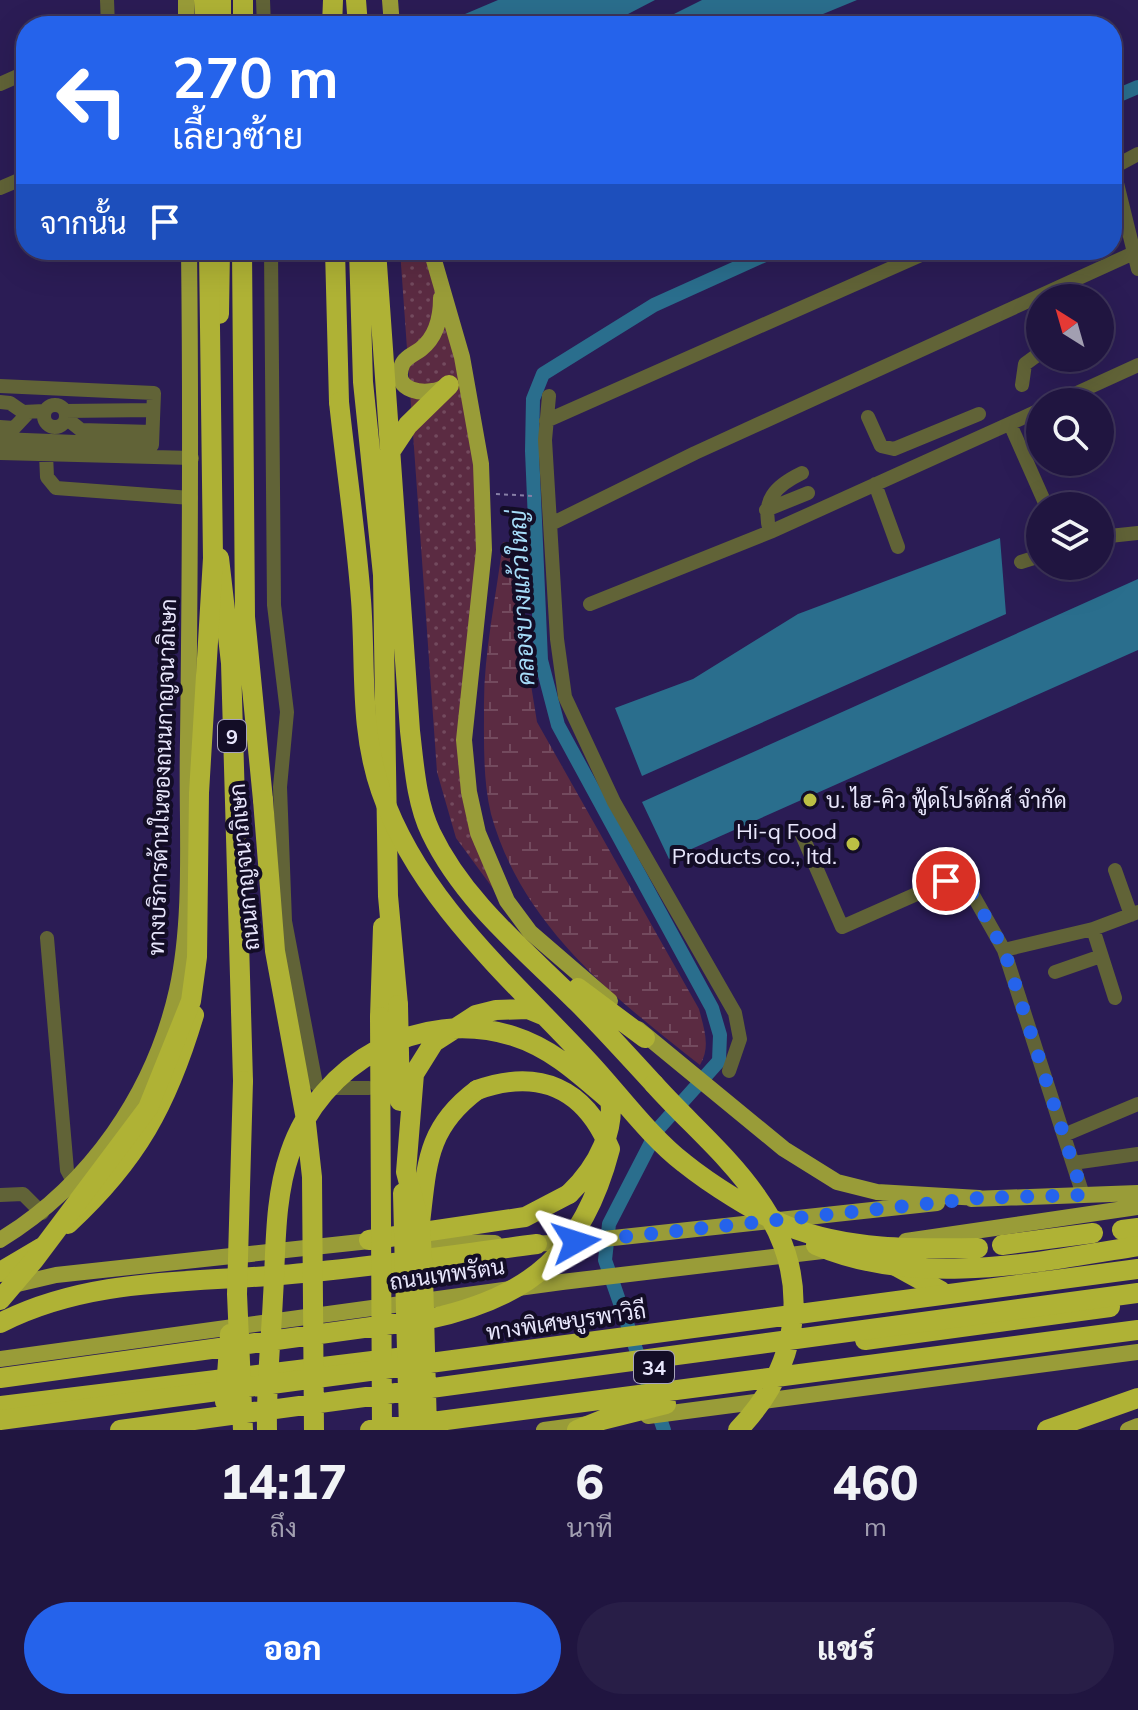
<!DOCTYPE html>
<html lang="th">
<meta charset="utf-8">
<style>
body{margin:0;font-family:Mulish,Sarabun,sans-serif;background:#281e47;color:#f1f3f6;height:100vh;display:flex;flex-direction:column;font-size:30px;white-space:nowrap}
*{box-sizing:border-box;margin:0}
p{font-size:26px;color:#a29fb1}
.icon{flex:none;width:44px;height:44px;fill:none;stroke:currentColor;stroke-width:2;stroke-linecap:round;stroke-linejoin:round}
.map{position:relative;height:1430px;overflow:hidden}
.details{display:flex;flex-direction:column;background:#201540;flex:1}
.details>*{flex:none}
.banner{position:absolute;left:16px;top:16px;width:1106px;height:244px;border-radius:32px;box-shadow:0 8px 32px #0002,0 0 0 2px #3d3459;background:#2563eb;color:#fff;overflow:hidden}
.needle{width:52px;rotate:323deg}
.tools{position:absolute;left:1026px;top:284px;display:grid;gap:16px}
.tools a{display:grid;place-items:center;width:88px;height:88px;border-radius:50%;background:#201540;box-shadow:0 8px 32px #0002,0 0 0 2px #3d3459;font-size:40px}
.pin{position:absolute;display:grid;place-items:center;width:68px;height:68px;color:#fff;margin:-34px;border:4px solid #fff;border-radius:50%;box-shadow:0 2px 8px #0007}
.me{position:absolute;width:88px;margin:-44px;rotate:84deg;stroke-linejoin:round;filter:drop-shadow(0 0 6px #0008)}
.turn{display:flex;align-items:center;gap:28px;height:168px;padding:0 24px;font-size:36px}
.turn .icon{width:104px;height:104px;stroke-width:2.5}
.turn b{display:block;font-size:56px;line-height:68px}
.then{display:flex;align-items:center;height:76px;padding:0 24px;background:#0003;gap:16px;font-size:30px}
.eta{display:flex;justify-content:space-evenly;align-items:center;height:136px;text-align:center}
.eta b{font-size:48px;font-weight:800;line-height:56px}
.primary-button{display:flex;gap:16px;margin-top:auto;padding:16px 24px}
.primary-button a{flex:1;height:92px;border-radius:48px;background:#2563eb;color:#fff;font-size:32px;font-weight:800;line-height:92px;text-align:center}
.primary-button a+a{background:#281e47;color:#f1f3f6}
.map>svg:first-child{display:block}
.grass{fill:url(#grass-dots)}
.wetland{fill:url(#wetland-marsh)}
.water{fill:#2a6e8d}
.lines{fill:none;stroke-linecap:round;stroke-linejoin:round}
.canal{stroke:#2a6e8d;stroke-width:14}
.path{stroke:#877fa7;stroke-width:2;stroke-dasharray:4 4;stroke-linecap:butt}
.minor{stroke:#616337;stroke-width:14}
.major{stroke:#999c38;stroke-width:16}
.highway{stroke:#afb235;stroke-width:20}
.highway-bridge{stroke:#afb235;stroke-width:20}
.route{stroke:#2563eb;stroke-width:14;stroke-dasharray:0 25.2}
.poi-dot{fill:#bcbf44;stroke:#130d26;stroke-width:3}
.labels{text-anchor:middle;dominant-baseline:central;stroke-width:8;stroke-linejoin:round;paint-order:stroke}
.shield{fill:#130d26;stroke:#a8a5bc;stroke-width:2}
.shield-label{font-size:20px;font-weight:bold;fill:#e8e6fc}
.street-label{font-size:22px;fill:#e8e6fc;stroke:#130d26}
.poi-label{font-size:22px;fill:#e8e6fc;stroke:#130d26;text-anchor:start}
.water-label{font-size:24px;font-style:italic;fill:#a6dcf8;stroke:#130d26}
</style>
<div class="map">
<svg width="1138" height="1430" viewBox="0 0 1138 1430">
<defs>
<pattern id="grass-dots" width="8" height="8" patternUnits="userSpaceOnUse" patternTransform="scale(2)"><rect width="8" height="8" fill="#5b2b42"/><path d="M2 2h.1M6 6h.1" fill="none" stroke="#734a5e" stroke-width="1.8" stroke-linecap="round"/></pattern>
<pattern id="wetland-marsh" width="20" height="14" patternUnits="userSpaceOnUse" patternTransform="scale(2)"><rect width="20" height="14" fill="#5b2b42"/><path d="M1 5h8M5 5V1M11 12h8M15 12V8" fill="none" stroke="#734a5e"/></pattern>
</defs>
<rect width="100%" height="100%" fill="#2b1c55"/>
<!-- grass -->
<path class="grass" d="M400 250H437L486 464 469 735 478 815 500 898 456 838 437 772Z"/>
<!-- wetland -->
<path class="wetland" d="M503 542 525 544V648L537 722 699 1009C704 1029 711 1046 700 1065 613 997 521 924 491 814 483 781 484 745 484 711 483 656 496 598 503 542Z"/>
<!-- water -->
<path class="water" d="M498 0H655L605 26H461L458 17Z
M702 0H857L794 26H650Z
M1000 538 1006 614 642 776 615 708 693 679 798 614Z
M1138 579V650L669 859 642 802Z"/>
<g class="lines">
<!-- canal -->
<path class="canal" d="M1112 98 1138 87
M664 1430 605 1260 609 1224 658 1129 719 1061 720 1035 712 1008 558 725 541 660 532 451 533 399 543 374 654 305 776 250"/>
<!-- path -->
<path class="path" d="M496 494 533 496"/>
<!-- minor -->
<path class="minor" d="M107 0 108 26
M263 0 264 26
M0 84 18 76
M1113 167 1138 269
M1112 168 1138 154
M0 188 26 177
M271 250 274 605 287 712 280 787 285 921 316 1084 320 1088H369
M1100 346 1102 345
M1022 385 1025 364 1040 353
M0 386 154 393 152 445 0 439
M549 396 545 440 557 639 565 697 614 802 735 1013 740 1039 729 1071
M0 402 10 403 23 412 44 411
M1057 402 1138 365
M44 416a11 11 0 1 1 22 0a11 11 0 1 1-22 0Z
M65 411 153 410
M868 417 881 446 894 449 979 414
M66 418 81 430 152 432
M546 421 932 250
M1010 424 1045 503
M0 427 14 428 29 412
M0 453 192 458
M46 454 47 477 56 488 191 498
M875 484 898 547
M766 510 808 493
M551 524 695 453 1138 251
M770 532C761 500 775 486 802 473
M1100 537 1138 533
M1021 562 1040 556
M590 604 770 532 1040 410
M802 835 842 927 946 881H959L969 888 1004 950 1083 1195
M1115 870 1131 915
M1093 929 1115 998
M47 938 67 1170 74 1183
M1004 950 1093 929 1138 912
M1055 972 1101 956
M1064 1135 1138 1104
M1073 1163 1138 1154
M0 1195 23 1194 42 1213"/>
<!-- major -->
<path class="major" d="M186 0V26
M390 0 392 26
M431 250 462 357 481 464 484 550 464 740 469 792 478 833 507 901 530 932 610 1001
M441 298C441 317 436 337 421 349 415 354 405 357 402 365 391 392 426 396 443 388
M638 1029 784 1149 837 1182 877 1192 979 1198
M971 1199 1138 1193
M0 1240C90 1185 154 1093 177 990 194 913 186 820 188 741 190 577 191 414 189 250
M410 1241 495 1243
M906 1241 1138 1207
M526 1244 576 1242 937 1203
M9 1286 56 1275 379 1240
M0 1359 562 1282 831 1250
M648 1416 1138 1352
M544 1430 589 1424
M1128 1430 1138 1426"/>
<!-- highway -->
<path class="highway" d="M204 0 205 26
M221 0V26
M356 0 358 26
M243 26V0
M332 26 333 0
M242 250 245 617 263 800
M335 250 339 402
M359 250 363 382 383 575 388 896 398 1005
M376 250 410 731C414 764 416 802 431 833 464 902 525 950 578 1003 604 1029 629 1057 654 1084
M219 314 220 250
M390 452 408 425 449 385
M219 558 231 663 243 1081
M578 988 645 1038
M380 1017 383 927
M420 1223C427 1165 426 1128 477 1090
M68 1224C137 1160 167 1105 194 1015
M1122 1230 1138 1228
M369 1240 525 1217 569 1194
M1002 1245 1093 1233
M892 1264 941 1291
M0 1272 41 1248
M0 1323C88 1278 185 1283 281 1275 367 1268 452 1255 537 1244
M865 1340 1110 1307
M0 1406 397 1358
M1047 1430 1138 1398"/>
<!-- highway-bridge -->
<path class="highway-bridge" d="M339 402C346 468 356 534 361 600 366 665 359 728 381 791 419 901 512 979 589 1062 618 1093 650 1137 684 1163 710 1184 756 1213 787 1226 847 1250 914 1249 978 1248
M263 800 275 951 305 1114 312 1177 314 1430
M398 1005 400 1101
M380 1017 382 1430
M243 1081 237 1294 243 1430
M654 1084C687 1121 729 1156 757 1197 813 1275 803 1362 738 1430
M403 1193 409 1430
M569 1194C597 1167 619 1128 608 1087
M816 1245C916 1288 1034 1263 1138 1246
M0 1300 34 1260 148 1108 191 1001 197 957 199 793 213 558 209 250
M0 1378 429 1319C532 1297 583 1252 610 1149 585 1088 539 1068 477 1090
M225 1402 230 1334
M0 1420 1138 1269
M120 1430 1138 1293
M267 1430C266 1386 271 1341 273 1297 276 1250 274 1199 290 1153 320 1063 419 1007 513 1036 551 1048 578 1073 608 1099
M370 1430 1138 1330
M427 1430 423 1274 420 1225 406 1172 414 1074 434 1042 476 1015 496 1010 528 1009 545 1016
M577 1430 602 1420 666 1404"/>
</g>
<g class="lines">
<!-- route -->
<path class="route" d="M576 1242 979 1198 1083 1195 1004 950 969 888 959 881H946"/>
</g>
<!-- markers -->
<g class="poi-dot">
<circle cx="810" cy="800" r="8"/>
<circle cx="853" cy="844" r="8"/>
</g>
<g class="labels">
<!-- shield labels -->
<g class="shield">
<rect x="218" y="720" width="28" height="32" rx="6"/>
<rect x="634" y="1351" width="40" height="32" rx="6"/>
</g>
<g class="shield-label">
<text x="232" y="736">9</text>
<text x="654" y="1367">34</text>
</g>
<!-- street labels -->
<g class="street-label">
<text transform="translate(162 777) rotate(-88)">ทางบริการด้านในของถนนกาญจนาภิเษก</text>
<text transform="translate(244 867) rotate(-95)">ถนนกาญจนาภิเษก</text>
<text transform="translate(447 1274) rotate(-8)">ถนนเทพรัตน</text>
<text transform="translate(566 1321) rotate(-8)">ทางพิเศษบูรพาวิถี</text>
</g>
<!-- poi labels -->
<g class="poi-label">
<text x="826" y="800">บ. ไฮ-คิว ฟู้ดโปรดักส์ จำกัด</text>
<text x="837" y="831" text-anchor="end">Hi-q Food<tspan x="837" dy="25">Products co., ltd.</tspan></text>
</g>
<!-- water labels -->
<g class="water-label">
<text transform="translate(521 598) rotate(-93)">คลองบางแก้วใหญ่</text>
</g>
</g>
</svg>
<div class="tools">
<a><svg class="needle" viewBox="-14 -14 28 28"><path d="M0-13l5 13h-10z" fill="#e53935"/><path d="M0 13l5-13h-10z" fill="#a29fb1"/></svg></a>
<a><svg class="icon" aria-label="search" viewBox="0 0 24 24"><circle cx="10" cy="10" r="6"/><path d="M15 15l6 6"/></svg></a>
<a><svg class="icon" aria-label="layers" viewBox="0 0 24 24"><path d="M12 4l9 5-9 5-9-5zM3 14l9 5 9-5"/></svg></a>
</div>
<div class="pin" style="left:946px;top:881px;background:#d93025"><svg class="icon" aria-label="arrive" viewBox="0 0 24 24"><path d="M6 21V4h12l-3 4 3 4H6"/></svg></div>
<svg class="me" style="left:576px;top:1242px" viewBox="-20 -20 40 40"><path d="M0-17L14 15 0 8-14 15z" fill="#2563eb" stroke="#fff" stroke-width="4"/></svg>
<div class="banner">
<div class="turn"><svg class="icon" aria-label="left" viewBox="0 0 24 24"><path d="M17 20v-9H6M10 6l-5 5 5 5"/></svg><div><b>270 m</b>เลี้ยวซ้าย</div></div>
<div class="then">จากนั้น<svg class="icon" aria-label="arrive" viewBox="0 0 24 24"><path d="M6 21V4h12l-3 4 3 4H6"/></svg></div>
</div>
</div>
<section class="details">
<div class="eta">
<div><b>14:17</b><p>ถึง</p></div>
<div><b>6</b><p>นาที</p></div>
<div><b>460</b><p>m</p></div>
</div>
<div class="primary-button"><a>ออก</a><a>แชร์</a></div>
</section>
